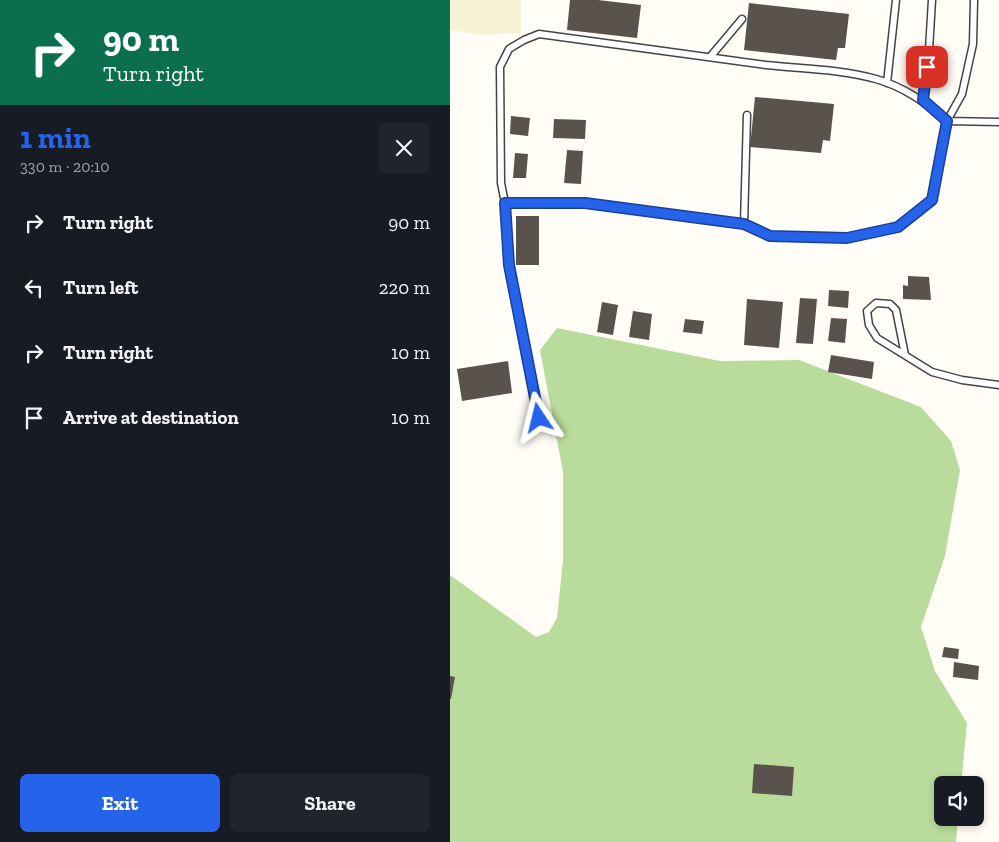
<!DOCTYPE html>
<meta charset="utf-8">
<style>
body{margin:0;font-family:"Zilla Slab",serif;background:#20242c;color:#f1f3f6;height:100vh;display:flex;flex-direction:column;font-size:19px;white-space:nowrap}
*{box-sizing:border-box;margin:0}
p{font-size:16px;color:#9ea1a6}
.icon{flex:none;width:28px;height:28px;fill:none;stroke:currentColor;stroke-width:2;stroke-linecap:round;stroke-linejoin:round}
.map{position:relative;flex:1;overflow:hidden}
.drawer{display:flex;flex-direction:column;background:#171b24;width:450px}
.drawer>*{flex:none}
.hud{background:#0b6e4f;color:#fff;overflow:hidden}
.tools{position:absolute;left:484px;top:776px;display:grid;gap:10px}
.tools a{display:grid;place-items:center;width:50px;height:50px;border-radius:8px;background:#171b24;box-shadow:0 2px 8px #0003;font-size:25px}
.pin{position:absolute;display:grid;place-items:center;width:42px;height:42px;color:#fff;margin:-21px;border-radius:10px;box-shadow:0 2px 8px #0006}
.me{position:absolute;width:55px;margin:-28px;rotate:350deg;stroke-linejoin:round;filter:drop-shadow(0 0 4px #0008)}
.turn{display:flex;align-items:center;gap:18px;height:105px;padding:0 20px;font-size:22px}
.turn .icon{width:65px;height:65px;stroke-width:2.5}
.turn b{display:block;font-size:35px;line-height:42px}
.round{display:grid;place-items:center;flex:none;width:52px;height:52px;border-radius:8px;background:#20242c}
.overview{display:flex;align-items:center;justify-content:space-between;height:85px;padding:0 20px}
h1{font-size:30px;font-weight:700;line-height:38px;color:#2563eb}
.button{display:flex;gap:10px;margin-top:auto;padding:10px 20px}
.button a{flex:1;height:58px;border-radius:8px;background:#2563eb;color:#fff;font-size:20px;font-weight:700;line-height:58px;text-align:center}
.button a+a{background:#20242c;color:#f1f3f6}
ul{padding:0;list-style:none}
li{display:flex;align-items:center;gap:15px;height:65px;padding:0 20px}
li div{flex:1}
li b{display:block;font-size:19px}
li em{font-style:normal}
main{display:flex;flex:1;min-height:0}
.map>svg:first-child{display:block}
.farmland{fill:#f6f3d4}
.forest{fill:#b9dc9c}
.building{fill:#5a524d}
.lines{fill:none;stroke-linecap:round;stroke-linejoin:round}
.service-casing{stroke:#444;stroke-width:9}
.service{stroke:#fff;stroke-width:6}
.route-casing{stroke:#184099;stroke-width:12}
.route{stroke:#2563eb;stroke-width:9}
</style>
<main>
<section class="drawer">
<div class="hud">
<div class="turn"><svg class="icon" aria-label="right" viewBox="0 0 24 24"><path d="M7 20v-9h11M14 6l5 5-5 5"/></svg><div><b>90 m</b>Turn right</div></div>
</div>
<div class="overview"><div><h1>1 min</h1><p>330 m · 20:10</p></div><a class="round"><svg class="icon" aria-label="close" viewBox="0 0 24 24"><path d="M6 6l12 12M18 6L6 18"/></svg></a></div>
<ul>
<li><svg class="icon" aria-label="right" viewBox="0 0 24 24"><path d="M7 20v-9h11M14 6l5 5-5 5"/></svg><div><b>Turn right</b></div><em>90 m</em></li>
<li><svg class="icon" aria-label="left" viewBox="0 0 24 24"><path d="M17 20v-9H6M10 6l-5 5 5 5"/></svg><div><b>Turn left</b></div><em>220 m</em></li>
<li><svg class="icon" aria-label="right" viewBox="0 0 24 24"><path d="M7 20v-9h11M14 6l5 5-5 5"/></svg><div><b>Turn right</b></div><em>10 m</em></li>
<li><svg class="icon" aria-label="arrive" viewBox="0 0 24 24"><path d="M6 21V4h12l-3 4 3 4H6"/></svg><div><b>Arrive at destination</b></div><em>10 m</em></li>
</ul>
<div class="button"><a>Exit</a><a>Share</a></div>
</section>
<div class="map">
<svg width="549" height="842" viewBox="0 0 549 842">
<rect width="100%" height="100%" fill="#fffdf5"/>
<!-- farmland -->
<path class="farmland" d="M0 0H71V33L31 35 0 30Z"/>
<!-- forest -->
<path class="forest" d="M107 328 270 361 349 360 471 407 501 441 510 470 495 556 471 627 485 671 517 723 511 785H492V818H508L506 842H0V575L86 637 99 632 107 618 113 560V472L90 350Z"/>
<!-- building -->
<path class="building" d="M120 0H148L191 5 187 38 117 30Z
M299 3 399 14 395 48H388L386 60 294 50Z
M305 97 384 104 380 141 373 140 371 153 300 147Z
M61 116 80 118 78 136 60 134Z
M104 119 136 120 135 139 103 138Z
M117 150 133 151 131 184 114 183Z
M65 153 78 154 76 178H63Z
M66 216H89V265H66Z
M458 276 479 277 481 300 453 299V285L458 286Z
M379 290 399 291 398 308 378 306Z
M350 298 367 299 363 344 346 343Z
M297 299 333 302 329 348 294 345Z
M152 302 168 305 163 335 147 332Z
M183 311 202 314 199 340 179 337Z
M381 318 397 319 395 343 378 341Z
M235 319 254 321 252 334 233 332Z
M381 355 424 362 422 379 378 372Z
M58 361 62 393 12 401 7 369Z
M494 647 509 649 508 659 492 657Z
M504 662 529 666 528 680 503 677Z
M0 676 5 677 1 699H0Z
M304 764 344 767 342 796 302 793Z"/>
<g class="lines">
<defs>
<path id="service" d="M260 57 292 19
M437 83 446 0
M473 100 479 50 482 0
M55 203 51 183 50 67 59 49 74 40 89 34C165 44 240 55 316 65 353 69 390 69 426 79 454 87 475 102 497 121L549 122
M294 224 297 115
M455 355 446 310 440 304 426 303 417 311 419 325 427 338 482 372 512 380 549 385
M89 418 59 265 55 203H135L294 224 320 236 397 238 448 227 482 200 497 121 512 94 523 44 524 0"/>
</defs>
<!-- service casing -->
<use href="#service" class="service-casing"/>
<!-- service -->
<use href="#service" class="service"/>
</g>
<g class="lines">
<defs>
<path id="route" d="M89 418 59 265 55 203H135L294 224 320 236 397 238 448 227 482 200 497 121 473 100 477 67"/>
</defs>
<!-- route casing -->
<use href="#route" class="route-casing"/>
<!-- route -->
<use href="#route" class="route"/>
</g>
</svg>
<div class="tools">
<a><svg class="icon" aria-label="sound" viewBox="0 0 24 24"><path d="M4 9h4l5-4v14l-5-4H4zM17 9q2 3 0 6"/></svg></a>
</div>
<div class="pin" style="left:477px;top:67px;background:#d93025"><svg class="icon" aria-label="arrive" viewBox="0 0 24 24"><path d="M6 21V4h12l-3 4 3 4H6"/></svg></div>
<svg class="me" style="left:89px;top:418px" viewBox="-20 -20 40 40"><path d="M0-17L14 15 0 8-14 15z" fill="#2563eb" stroke="#fff" stroke-width="4"/></svg>
</div>
</main>
